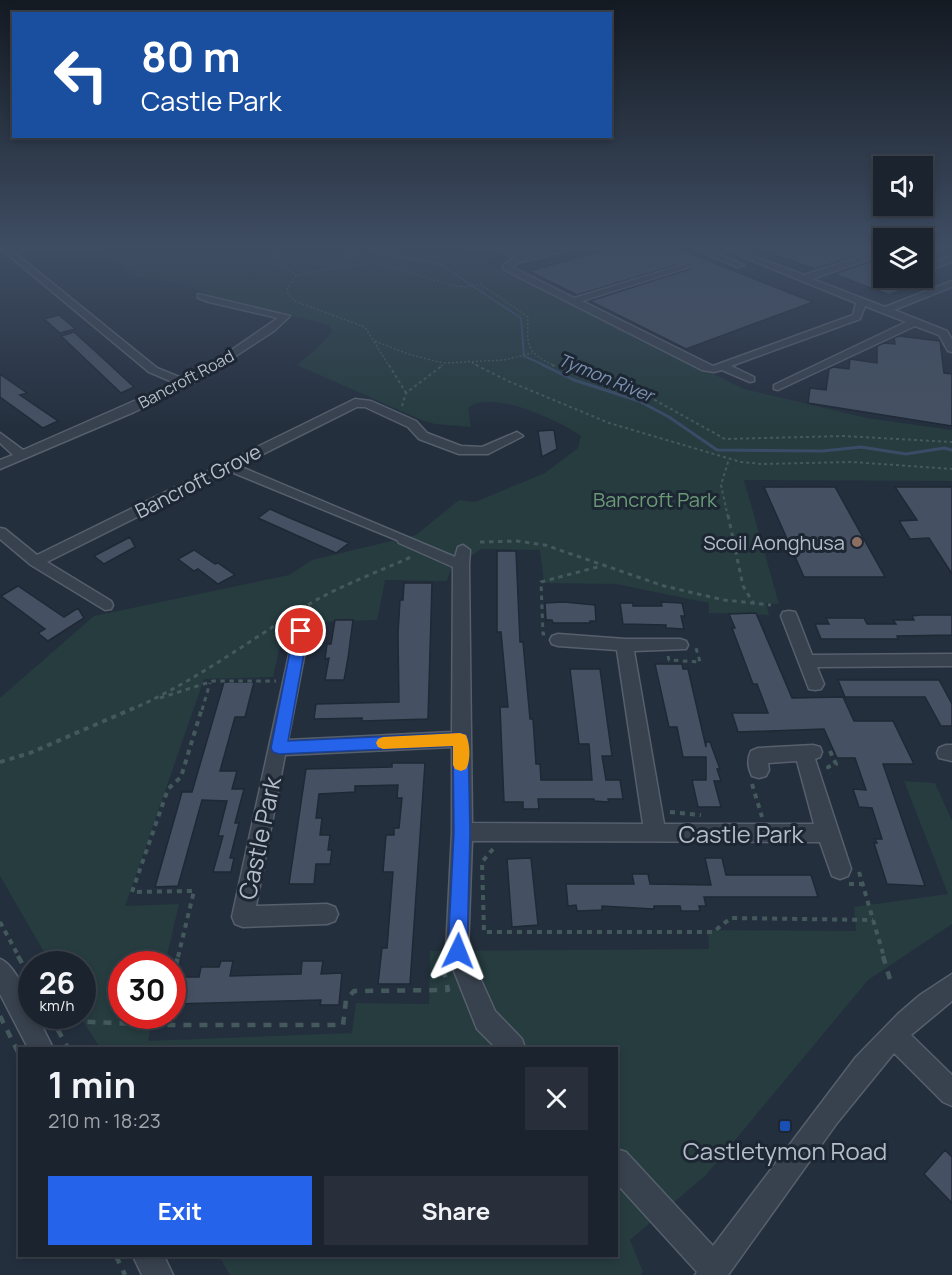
<!DOCTYPE html>
<meta charset="utf-8">
<style>
body{margin:0;font-family:Manrope,sans-serif;background:#282f3a;color:#f1f3f6;height:100vh;display:flex;flex-direction:column;font-size:22px;white-space:nowrap}
*{box-sizing:border-box;margin:0}
p{font-size:20px;color:#a0a4aa}
.icon{flex:none;width:33px;height:33px;fill:none;stroke:currentColor;stroke-width:2;stroke-linecap:round;stroke-linejoin:round}
.map{position:relative;flex:1;overflow:hidden}
.side{position:absolute;left:18px;top:1047px;width:600px;height:210px;display:flex;flex-direction:column;background:#1b232e;border-radius:0px;box-shadow:0 3px 9px #0003,0 0 0 2px #39404a}
.side>*{flex:none}
.top-card{position:absolute;left:12px;top:12px;width:600px;height:126px;border-radius:0px;box-shadow:0 3px 9px #0003,0 0 0 2px #39404a;background:#1a4fa0;color:#fff;overflow:hidden}
.controls{position:absolute;left:873px;top:156px;display:grid;gap:12px}
.controls a{display:grid;place-items:center;width:60px;height:60px;border-radius:0px;background:#1b232e;box-shadow:0 3px 9px #0003,0 0 0 2px #39404a;font-size:30px}
.speed{position:absolute;left:18px;top:951px;display:flex;gap:12px;font-size:30px;font-weight:700;text-align:center}
.speed>*{display:grid;place-content:center;width:78px;height:78px;border-radius:50%;background:#1b232e;box-shadow:0 3px 9px #0003,0 0 0 2px #39404a;line-height:1}
.speed small{font-size:15px;font-weight:400}
.speed .limit{border:9px solid #d22;background:#fff;color:#111}
.pin{position:absolute;display:grid;place-items:center;width:51px;height:51px;color:#fff;margin:-26px;border:3px solid #fff;border-radius:50%;box-shadow:0 2px 6px #0007}
.me{position:absolute;width:66px;margin:-33px;rotate:2deg;stroke-linejoin:round;filter:drop-shadow(0 0 4px #0008)}
.turn{display:flex;align-items:center;gap:21px;height:126px;padding:0 30px;font-size:27px}
.turn .icon{width:78px;height:78px;stroke-width:2.5}
.turn b{display:block;font-size:42px;line-height:51px}
.round{display:grid;place-items:center;flex:none;width:63px;height:63px;border-radius:0px;background:#282f3a}
.overview{display:flex;align-items:center;justify-content:space-between;height:102px;padding:0 30px}
h1{font-size:36px;font-weight:700;line-height:45px}
.action{display:flex;gap:12px;margin-top:auto;padding:12px 30px}
.action a{flex:1;height:69px;border-radius:0px;background:#2563eb;color:#fff;font-size:24px;font-weight:700;line-height:69px;text-align:center}
.action a+a{background:#282f3a;color:#f1f3f6}
.map>svg:first-child{display:block}
.green{fill:#263c3f}
.lines{fill:none;stroke-linecap:round;stroke-linejoin:round}
.stream-far1{stroke:#394c67;stroke-width:2}
.stream{stroke:#394c67;stroke-width:3}
.building{fill:#455162;stroke:#1f2835;stroke-width:1.5}
.minor-casing{stroke:#565f6c;stroke-width:3}
.path-far4{stroke:#44595c;stroke-width:1.5;stroke-dasharray:2 2;stroke-linecap:butt}
.path-far3{stroke:#44595c;stroke-width:2;stroke-dasharray:3 3;stroke-linecap:butt}
.path-far2{stroke:#44595c;stroke-width:3;stroke-dasharray:4.5 4.5;stroke-linecap:butt}
.path-far1{stroke:#44595c;stroke-width:4;stroke-dasharray:5 5;stroke-linecap:butt}
.path{stroke:#44595c;stroke-width:4.5;stroke-dasharray:8 8;stroke-linecap:butt}
.minor{fill:#38414e;fill-rule:evenodd}
.route{fill:#2563eb;stroke:#184099;stroke-width:1.5}
.slow{fill:#f59e0b}
.education-dot{fill:#8d6e63;stroke:#1d2633;stroke-width:2}
.transit-dot{fill:#1a4fb4;stroke:#1d2633;stroke-width:2}
.labels{text-anchor:middle;dominant-baseline:central;stroke-width:6;stroke-linejoin:round;paint-order:stroke}
.far-street-label{font-size:16px;fill:#b4bcc9;stroke:#1d2633}
.far-water-label{font-size:18px;font-style:italic;fill:#7c92b1;stroke:#1d2633}
.street-label{font-size:20px;fill:#b4bcc9;stroke:#1d2633}
.park-label{font-size:20px;fill:#6b9a76;stroke:#1d2633}
.poi-label{font-size:20px;fill:#b4bcc9;stroke:#1d2633;text-anchor:end}
.near-street-label{font-size:24px;fill:#b4bcc9;stroke:#1d2633}
.near-poi-label{font-size:24px;fill:#b4bcc9;stroke:#1d2633}
</style>
<div class="map">
<svg width="952" height="1275" viewBox="0 0 952 1275">
<rect width="100%" height="100%" fill="#242f3e"/>
<!-- green -->
<path class="green" d="M96 249H458L744 389 867 418 952 430V481L744 480 779 604 766 603 769 615 709 613V603L616 584 544 583 540 550 481 549 450 571 447 581 385 580 377 620 285 623 273 677 204 679 125 906 179 904 165 964H122V1016H153L148 1041 352 1033 356 1003 429 1004 430 951 709 949 708 930 856 931 854 907 948 894 904 781 935 783 952 821V924L868 980 706 1175 630 1240 643 1272 641 1275H230L219 1256H616V1048H100L80 1016H82V964H51L0 876V698L94 616 289 575 312 560 416 535 459 500 475 502 545 473 578 448 581 436C559 421 491 388 468 408L471 427 435 424 424 421 297 365 317 348 332 332 329 325 218 298 176 282 141 279Z"/>
<g class="lines">
<!-- stream-far1 -->
<path class="stream-far1" d="M367 249 397 257 438 263 521 318 524 356 546 366"/>
<!-- stream -->
<path class="stream" d="M543 365 574 380 639 401 669 417 717 450 823 451 861 447 906 454 944 448 952 450"/>
</g>
<!-- building -->
<path class="building" d="M610 249H679L813 302 686 349 590 301 690 269V261L577 295 529 271Z
M767 249H878L815 269 778 256 780 255Z
M884 257V278H930L889 295 834 274Z
M59 315 72 326 75 329 60 333 44 319Z
M74 332 94 350 134 387 121 393 61 336Z
M899 336 940 341 944 373 952 374V426L808 403 810 388 826 390 829 369 833 367 849 369 850 359 877 363V346L884 343 895 344 894 338Z
M0 374 27 393 20 395 58 421 43 428 0 397Z
M554 430 557 449 542 457 538 431Z
M764 487H835L885 577H804Z
M895 487H952V574L929 538 910 539 899 521 917 520Z
M270 509 290 518 349 543 336 553 258 518Z
M130 537 135 547 104 564 94 556Z
M194 550 215 564 218 563 235 575 218 584 198 569 194 571 178 559Z
M497 551H516L520 642H523L530 719H533L536 764H540L541 780H592L589 744H579L570 669H600L612 756H602L606 780H620L623 799H608L609 802 594 801V799H538L539 809H523V802H504L500 707H508L501 632H497Z
M404 583H432L428 719 362 721V718L314 719 316 704 399 702 398 633 400 600H403Z
M18 586 64 617 78 608 84 618 48 641 38 633 45 629 1 596Z
M564 602 595 605 596 621H590V623H553L552 620H546L545 603Z
M661 602 682 603 685 616H681L684 629 666 628V625L623 624 620 603H633V606H662Z
M756 613 792 698 843 697 854 721H893L914 764H883L925 886 887 884 874 843H877L875 839H882L872 808 859 807 853 789 866 790 855 758H837L824 729 738 732 732 713H768L757 684H753L732 628H735L729 614Z
M920 615H952V635L897 636 898 639H821L815 624H829L826 618H864L867 624H896L893 620H914L912 616Z
M335 620H353L348 658 344 680H325L329 658 325 659 327 644H331Z
M655 664H682L683 669H688L706 747V742H710L720 769H717L721 781H714L721 807H698L692 780H706V757H683L677 727H669Z
M838 680H939L952 704V726H941L925 697H845Z
M224 682H254L245 717H235L220 771H237L232 789H244L235 823H239L230 858H234L231 872H213L223 836H218L227 801 202 800 178 886 155 887 182 792H192Z
M392 763H425L410 984H378L382 948H387L393 872H383L386 835H394V828H399L402 798H397L398 785 355 786V792L319 794 316 818H322L320 835H330L328 850H332L330 864H316L314 884H289L306 769 392 767Z
M531 858 538 925 512 927 507 859Z
M705 858H722L726 875H811L818 897H704L706 906H699L700 911H681L680 906H654V909L602 906V910L577 911 576 905 568 906 566 884H634L632 874H648L650 884 711 885Z
M221 961H233L230 976 301 974 302 961H323L321 974 342 973 339 1005H320L321 1000 174 1004 180 977H199L201 967H219Z
M945 1150 952 1157V1203L924 1174Z"/>
<g class="lines">
<defs>
<path id="minor" d="M1 249H10L157 368 184 379 220 358 278 318 209 302 198 298V294L290 316 274 331 197 381 134 412 0 469V460L13 455 0 443V433L23 450 175 383 149 372Z
M498 249C509 248 517 256 526 255 539 254 551 249 565 249L564 251 517 263 512 267 574 298 689 263V267L582 301 713 366 853 315 856 303 724 249H735L804 275 884 249V254L812 279 885 307 952 281V287L894 310 947 331 952 340V352L948 351 939 335 915 326 778 390 774 389V385L906 322 865 306 860 319 731 366 754 377V381L750 382 722 370 714 372 702 370 503 269V265L514 258Z
M695 249H706L744 265 737 267Z
M952 256V262L922 272V266Z
M355 399 371 401 416 421 427 433 461 446 482 447 517 432 523 436 488 454H459L419 439 408 427 365 407H357L239 466 455 557 458 547 463 545 470 550 469 565 472 823 643 824 617 650 558 646 552 644 550 640 552 636 558 634 625 639H680L686 641 688 645 686 649 634 651 664 824H814L797 761 768 763 769 770 766 776 759 778 752 776C748 768 747 759 751 751L758 748 813 745 820 747 822 752 820 757 815 759 851 869 848 876 840 879 832 876 820 842 472 841 468 951 495 1011 522 1039 525 1048H496L477 1029 446 951 452 832V747L285 755 256 906 327 904 335 907 338 914 335 921 327 924 243 927 235 924 232 917 295 627H307L309 631 288 740 452 732 453 567 399 543 397 540 229 471 47 562 111 601 113 605 111 609 105 610 31 565 0 539V528L5 529 37 555Z
M789 611 795 612 797 616 812 655 952 654V666L817 667 824 684 821 689 815 690 809 689 781 616 783 612Z
M946 745H952V761L939 758 937 753 939 748Z
M0 959C14 964 32 1000 32 1016H37L53 1048H28L0 994Z
M952 974V1001L911 1035 952 1075V1106L943 1102 894 1053 837 1123 728 1275H695L697 1272 616 1183V1149L626 1152 713 1246 856 1057 898 1014 920 995Z
M133 1256H164L173 1275H142Z"/>
</defs>
<!-- minor casing -->
<use href="#minor" class="minor-casing"/>
<!-- path-far4 -->
<path class="path-far4" d="M273 249 279 264 296 276 287 288 288 294 294 301 365 327 389 366
M343 249 349 254 450 285 464 287 480 284 528 317C527 347 526 352 555 366
M340 265 349 254
M296 276 339 266 374 263
M375 341 408 354 443 363
M468 361 479 366
M441 366 445 363 504 360 532 353"/>
<!-- path-far3 -->
<path class="path-far3" d="M389 365 406 393
M476 365 508 381 609 423 741 462 762 464 852 462 952 469
M552 365 653 399 725 439 844 436 952 442
M402 406 406 393 443 365
M728 517 721 485 729 459"/>
<!-- path-far2 -->
<path class="path-far2" d="M728 515 743 586 754 604
M480 542 517 541 545 545 664 586 724 600 771 605
M308 619H318
M545 634H543L541 582 601 566
M668 656 669 660 700 662 696 648
M160 698 213 681H276
M130 710C195 682 251 639 311 603 342 585 378 572 411 557
M202 710 210 683"/>
<!-- path-far1 -->
<path class="path-far1" d="M830 751 836 764 828 767 830 774
M0 762 30 753 134 708
M752 784 762 817
M670 812 701 815
M493 849 482 862 484 932H713L731 918 873 920
M859 872 884 957
M849 884H862
M0 922 19 957
M178 957 194 891 132 892 168 789 181 777 202 708"/>
<!-- path -->
<path class="path" d="M18 956 32 981
M883 956 892 986
M172 982 178 956
M0 1016 20 1056
M50 1016 68 1048
M162 1025 164 1016
M57 1027 68 1021 162 1025H343L346 1000 354 991 448 990 444 972
M116 1256 125 1275"/>
<!-- minor -->
<use href="#minor" class="minor"/>
</g>
<!-- sky -->
<linearGradient id="sky" x2="0" y2="1"><stop stop-color="#141a22"/><stop offset="0.58" stop-color="#3f4d63"/><stop offset="1" stop-color="#3f4d63" stop-opacity="0"/></linearGradient>
<rect width="952" height="427" fill="url(#sky)"/>
<!-- route -->
<path class="route" d="M301 626 308 631 288 741 460 733 466 735 468 739 470 832 467 951 464 957 458 960 451 957 448 951 454 832 453 746 279 754 273 752 271 748 294 631Z"/>
<!-- slow -->
<path class="slow" d="M460 733 466 735C470 743 471 761 466 769L461 771 455 769 453 765V746L383 749 378 747 376 743 378 739 383 737Z"/>
<!-- markers -->
<circle class="education-dot" cx="857" cy="542" r="6"/>
<rect class="transit-dot" x="779" y="1120" width="12" height="12" rx="3"/>
<g class="labels">
<!-- far-street labels -->
<g class="far-street-label">
<text transform="translate(186 379) rotate(-28)">Bancroft Road</text>
</g>
<!-- far-water labels -->
<g class="far-water-label">
<text transform="translate(606 377) rotate(22)">Tymon River</text>
</g>
<!-- street labels -->
<g class="street-label">
<text transform="translate(198 481) rotate(-27)">Bancroft Grove</text>
</g>
<!-- park labels -->
<g class="park-label">
<text x="655" y="499">Bancroft Park</text>
</g>
<!-- poi labels -->
<g class="poi-label">
<text x="845" y="542">Scoil Aonghusa</text>
</g>
<!-- near-street labels -->
<g class="near-street-label">
<text x="741" y="833">Castle Park</text>
<text transform="translate(259 838) rotate(-78)">Castle Park</text>
</g>
<!-- near-poi labels -->
<g class="near-poi-label">
<text x="785" y="1150">Castletymon Road</text>
</g>
</g>
</svg>
<div class="controls">
<a><svg class="icon" aria-label="sound" viewBox="0 0 24 24"><path d="M4 9h4l5-4v14l-5-4H4zM17 9q2 3 0 6"/></svg></a>
<a><svg class="icon" aria-label="layers" viewBox="0 0 24 24"><path d="M12 4l9 5-9 5-9-5zM3 14l9 5 9-5"/></svg></a>
</div>
<div class="speed"><div>26<small>km/h</small></div><div class="limit">30</div></div>
<div class="pin" style="left:301px;top:631px;background:#d93025"><svg class="icon" aria-label="arrive" viewBox="0 0 24 24"><path d="M6 21V4h12l-3 4 3 4H6"/></svg></div>
<svg class="me" style="left:458px;top:951px" viewBox="-20 -20 40 40"><path d="M0-17L14 15 0 8-14 15z" fill="#2563eb" stroke="#fff" stroke-width="4"/></svg>
<div class="top-card">
<div class="turn"><svg class="icon" aria-label="left" viewBox="0 0 24 24"><path d="M17 20v-9H6M10 6l-5 5 5 5"/></svg><div><b>80 m</b>Castle Park</div></div>
</div>
<section class="side">
<div class="overview"><div><h1>1 min</h1><p>210 m · 18:23</p></div><a class="round"><svg class="icon" aria-label="close" viewBox="0 0 24 24"><path d="M6 6l12 12M18 6L6 18"/></svg></a></div>
<div class="action"><a>Exit</a><a>Share</a></div>
</section>
</div>
